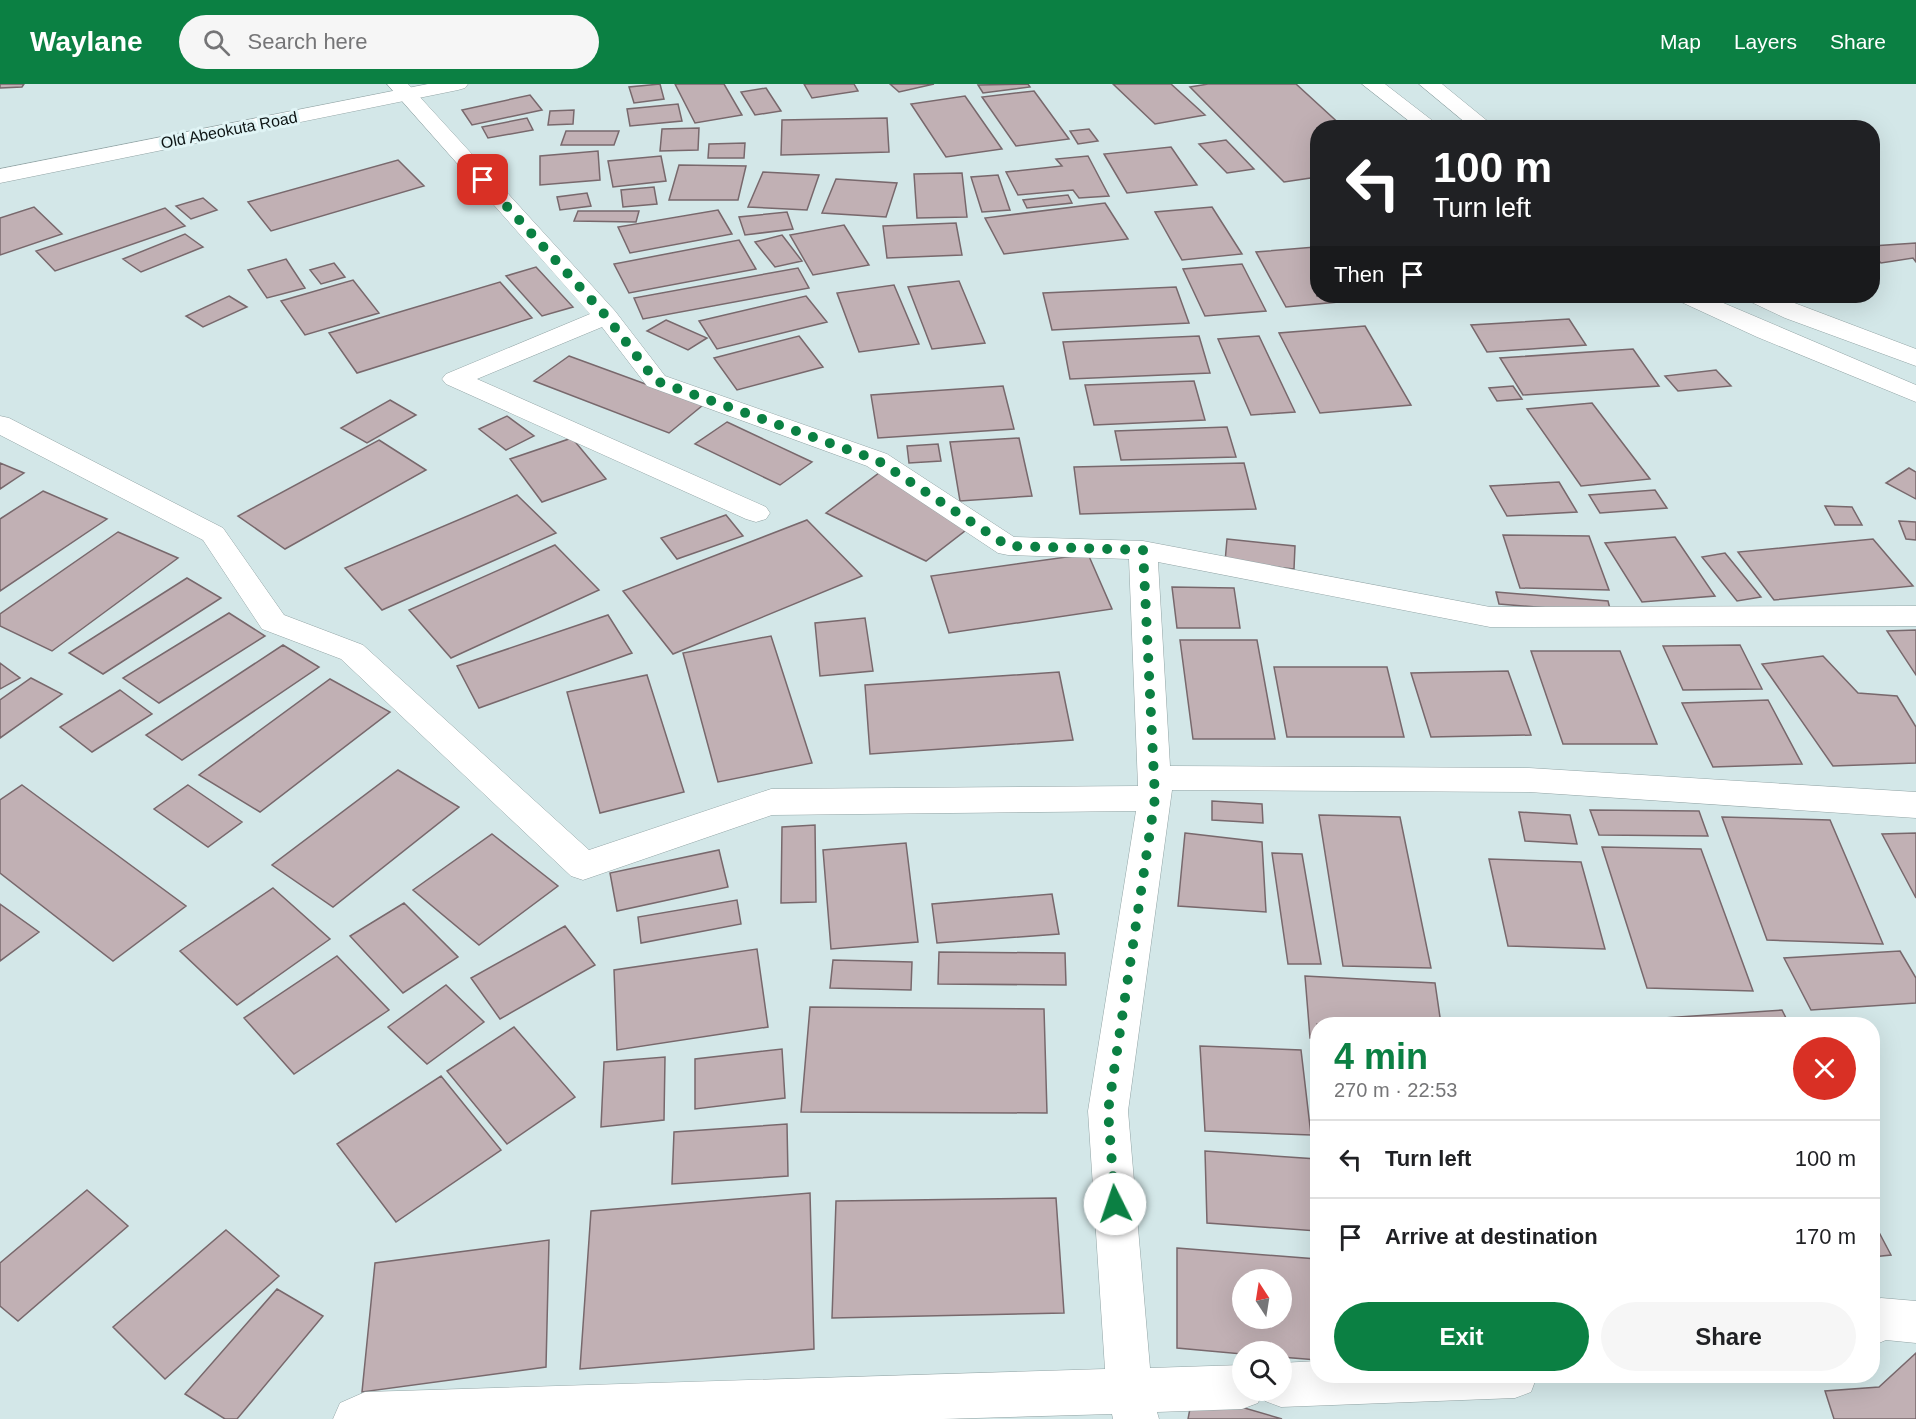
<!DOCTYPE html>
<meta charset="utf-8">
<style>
body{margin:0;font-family:Helvetica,sans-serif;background:#f6f6f6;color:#202124;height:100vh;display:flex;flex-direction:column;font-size:22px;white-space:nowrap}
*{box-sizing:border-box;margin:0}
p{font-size:20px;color:#757577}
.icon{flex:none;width:33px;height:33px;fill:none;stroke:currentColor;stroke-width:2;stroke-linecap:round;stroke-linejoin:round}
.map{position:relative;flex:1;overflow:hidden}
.details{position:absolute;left:1310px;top:933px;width:570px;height:366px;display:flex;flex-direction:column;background:#fff;border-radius:24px;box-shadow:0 6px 24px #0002}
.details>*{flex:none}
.top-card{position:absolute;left:1310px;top:36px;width:570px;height:183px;border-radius:24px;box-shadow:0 6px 24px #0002;background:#202124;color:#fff;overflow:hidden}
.needle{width:39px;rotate:348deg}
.tools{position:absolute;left:1232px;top:1185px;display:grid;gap:12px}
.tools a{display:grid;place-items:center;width:60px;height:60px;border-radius:50%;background:#fff;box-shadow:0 6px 24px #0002;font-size:30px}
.pin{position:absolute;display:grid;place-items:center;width:51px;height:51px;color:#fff;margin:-26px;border-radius:12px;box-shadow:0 3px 9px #0006}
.me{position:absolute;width:66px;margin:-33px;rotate:356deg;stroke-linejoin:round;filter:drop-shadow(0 0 4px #0008)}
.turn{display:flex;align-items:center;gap:21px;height:126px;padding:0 24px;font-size:27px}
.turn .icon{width:78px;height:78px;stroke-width:2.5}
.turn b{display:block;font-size:42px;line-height:51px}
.then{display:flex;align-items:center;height:57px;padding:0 24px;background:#0003;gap:12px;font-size:22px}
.round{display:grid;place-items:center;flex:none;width:63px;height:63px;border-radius:32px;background:#f6f6f6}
.headline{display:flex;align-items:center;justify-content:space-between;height:102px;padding:0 24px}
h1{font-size:36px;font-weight:800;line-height:45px;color:#0b8043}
.primary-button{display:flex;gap:12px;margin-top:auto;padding:12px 24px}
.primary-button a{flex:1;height:69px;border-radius:36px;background:#0b8043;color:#fff;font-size:24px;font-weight:800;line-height:69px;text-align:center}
.primary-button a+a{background:#f6f6f6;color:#202124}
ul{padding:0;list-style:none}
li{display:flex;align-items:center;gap:18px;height:78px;padding:0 24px;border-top:2px solid #e0e0e0}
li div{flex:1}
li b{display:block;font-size:22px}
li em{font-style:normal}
header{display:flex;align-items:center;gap:36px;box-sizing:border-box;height:84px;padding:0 30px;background:#0b8043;color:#fff}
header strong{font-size:28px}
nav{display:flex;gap:33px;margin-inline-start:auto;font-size:21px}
.search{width:420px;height:54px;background:#f6f6f6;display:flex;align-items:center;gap:15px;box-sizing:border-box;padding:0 21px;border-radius:33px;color:#757577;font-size:22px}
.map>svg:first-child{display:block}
.building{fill:#c1b0b4;stroke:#78686c;stroke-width:1.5;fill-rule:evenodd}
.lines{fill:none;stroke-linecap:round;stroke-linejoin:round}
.street-casing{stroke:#92a4a5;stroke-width:1}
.highway-casing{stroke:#92a4a5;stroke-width:1}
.street{fill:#fff;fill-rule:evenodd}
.highway{fill:#fff;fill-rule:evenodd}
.route{stroke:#0b8043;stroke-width:10;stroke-dasharray:0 18}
.labels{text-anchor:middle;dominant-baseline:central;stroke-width:6;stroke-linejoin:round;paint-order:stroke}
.far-street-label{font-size:16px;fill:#0e1515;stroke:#e0f4f5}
</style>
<header>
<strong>Waylane</strong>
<div class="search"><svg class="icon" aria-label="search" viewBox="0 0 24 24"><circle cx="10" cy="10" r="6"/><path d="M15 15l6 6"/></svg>Search here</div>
<nav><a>Map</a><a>Layers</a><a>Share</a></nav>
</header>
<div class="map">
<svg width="1916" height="1335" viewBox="0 0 1916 1335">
<rect width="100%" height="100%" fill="#d3e7e8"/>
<!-- building -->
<path class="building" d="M0 0H24L22 3 0 4Z
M660 0 664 15 634 19 629 3Z
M675 0H724L742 31 695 39Z
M804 0H854L858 7 812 14Z
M890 0H934L899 8Z
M1028 0 1030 3 983 9 978 1Z
M1113 0H1171L1205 31 1155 40Z
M1208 0H1296L1344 44H1317V93L1284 98 1190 3Z
M766 4 781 27 755 31 741 8Z
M1034 7 1069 55 1016 62 982 13Z
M530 11 542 26 472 41 462 26Z
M965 12 1002 65 946 73 911 20Z
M678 20 682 37 630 42 627 25Z
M574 26 573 40 548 41 550 27Z
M527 34 533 46 488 54 482 43Z
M887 34 889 68 781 71 782 36Z
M699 44 698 66 660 67 662 45Z
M1089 45 1098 57 1078 60 1070 47Z
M566 47H619L614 61H561Z
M1226 56 1254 85 1227 89 1199 60Z
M745 59 744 74H708L709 60Z
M1171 63 1197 101 1127 109 1104 70Z
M598 67 600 96 540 101V72Z
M661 72 666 97 613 103 608 77Z
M1088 72 1109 112 1079 114 1073 106 1018 111 1006 88 1062 82 1056 75Z
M398 76 424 102 271 147 248 118Z
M679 81 746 82 738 116H669Z
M763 88 819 91 807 126 748 123Z
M962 89 967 133 917 134 914 90Z
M998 91 1010 126 982 128 971 93Z
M836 95 897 99 886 133 822 129Z
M654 103 657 120 623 123 621 106Z
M587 109 591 122 560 126 557 113Z
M1068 111 1072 119 1027 124 1023 116Z
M203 114 217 126 191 135 176 122Z
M1105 119 1128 155 1004 170 985 134Z
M34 123 62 150 0 171V134Z
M1212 123 1242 170 1182 176 1155 128Z
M165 124 185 142 55 187 36 167Z
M718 126 732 150 630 169 618 143Z
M578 127H639L636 138 574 137Z
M787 128 793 145 745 151 739 133Z
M956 139 962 171 887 174 883 142Z
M844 141 869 181 813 191 790 151Z
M185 150 203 163 141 188 123 175Z
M782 151 802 177 775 183 755 158Z
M739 156 756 185 629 209 614 180Z
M1916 159V178L1913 174 1881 179 1872 170V162Z
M1315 163 1317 212H1345L1348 217 1286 223 1256 168Z
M286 175 305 204 267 214 248 186Z
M334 179 345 193 321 200 310 186Z
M1242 180 1266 227 1205 232 1183 185Z
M536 183 573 223 542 232 506 192Z
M798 184 809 204 643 235 634 214Z
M353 196 379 229 305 251 281 217Z
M959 197 985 259 932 265 908 203Z
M500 198 532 234 357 289 329 249Z
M894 201 919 260 859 268 837 209Z
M1176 203 1189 239 1052 246 1043 209Z
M229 212 247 223 203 243 186 232Z
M806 212 827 238 717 265 699 237Z
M1569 235 1586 261 1487 268 1471 241Z
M666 236 707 254 688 266 647 247Z
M1365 242 1411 321 1320 329 1279 249Z
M799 252 823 283 737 306 714 274Z
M1199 252 1210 289 1070 295 1063 258Z
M1259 252 1295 328 1251 331 1218 255Z
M1633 265 1659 302 1523 311 1500 274Z
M569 272 703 321 669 349 534 297Z
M1716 286 1731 302 1678 307 1665 292Z
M1194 297 1205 336 1094 341 1085 301Z
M1003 302 1014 345 878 354 871 311Z
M1513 302 1522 315 1497 317 1489 304Z
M390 316 416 331 367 359 341 344Z
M1592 319 1650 395 1581 402 1527 325Z
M507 332 534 352 506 366 479 345Z
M727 338 812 378 780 401 695 360Z
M1227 343 1236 373 1121 376 1115 347Z
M572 354 606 395 542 418 510 375Z
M1019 354 1032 412 960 417 950 358Z
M379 356 426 386 285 465 238 432Z
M938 360 941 377 909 379 907 362Z
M0 379 24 389 0 405Z
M1244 379 1256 425 1080 430 1074 383Z
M1909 384 1916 388V415L1886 399Z
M879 389 970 443 926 477 826 429Z
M1559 398 1577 428 1507 432 1490 402Z
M1655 406 1667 424 1600 429 1589 411Z
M43 407 107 435 0 507V435Z
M517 411 556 449 382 526 345 484Z
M1825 422 1852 423 1862 441H1835Z
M726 431 743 452 677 475 661 454Z
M807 436 862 492 673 570 623 507Z
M1899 437 1916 438V456L1906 455Z
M118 448 178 474 52 567 0 542V530Z
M1503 451 1589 452 1609 506 1520 504Z
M1675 453 1715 512 1642 518 1605 459Z
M1227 455 1295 462 1294 485 1225 478Z
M1873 455 1913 502 1774 516 1738 468Z
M555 461 599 506 451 574 409 526Z
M1725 469 1761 513 1737 517 1702 473Z
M1088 470 1112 525 949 549 931 492Z
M187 494 221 514 103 590 69 569Z
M1172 503 1234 504 1240 544H1177Z
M1496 508 1608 517 1611 529 1499 520Z
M229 529 265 552 159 619 123 594Z
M608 531 632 569 479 624 457 582Z
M865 534 873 587 820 592 815 539Z
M1916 546V591L1887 547Z
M771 552 812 679 718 698 683 569Z
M1180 556H1257L1275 655H1193Z
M283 561 319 583 182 676 146 651Z
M1740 561 1762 605 1683 606 1663 562Z
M1531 567H1620L1657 660H1563Z
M1823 572 1858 609 1897 612 1916 643V679L1833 682 1762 580Z
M0 579 20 594 0 605Z
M1274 583H1387L1404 653H1287Z
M1508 587 1531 651 1431 653 1411 589Z
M1059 588 1073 656 870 670 865 601Z
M647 591 684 708 600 729 567 608Z
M31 594 62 610 0 654V616Z
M330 595 390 628 260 728 199 691Z
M120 606 152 630 92 668 60 643Z
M1768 616 1802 680 1713 683 1682 619Z
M398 686 459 723 333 823 272 781Z
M22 701 186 822 113 877 0 789V716Z
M188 701 242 738 208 763 154 725Z
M1212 717 1262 720 1263 739 1212 736Z
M1590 726 1699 727 1708 752 1599 751Z
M1519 728 1570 731 1577 760 1525 757Z
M1319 731 1400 733 1431 884 1343 882Z
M1722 733 1830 736 1883 860 1767 856Z
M815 741 816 818 781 819 782 743Z
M1185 749 1262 758 1266 828 1178 822Z
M1916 749V814L1882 750Z
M492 750 558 802 479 861 413 806Z
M906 759 918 858 831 865 823 766Z
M1602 763 1701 765 1753 907 1647 904Z
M719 766 728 803 617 827 610 789Z
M1272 769 1302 770 1321 880H1288Z
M1489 775 1581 778 1605 865 1508 862Z
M273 804 330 855 237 921 180 867Z
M1052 810 1059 850 937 859 932 820Z
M737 816 741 840 641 859 638 833Z
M404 819 458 873 403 909 350 852Z
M0 820 39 848 0 877Z
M565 842 595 881 500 935 471 894Z
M757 865 768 943 617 966 614 886Z
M1900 867 1916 894V919L1811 926 1784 874Z
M939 868 1065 869 1066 901 938 900Z
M337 872 389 926 294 990 244 934Z
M833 876 912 878 911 906 830 904Z
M1305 892 1435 899 1441 940H1317V954H1310Z
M446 901 484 938 427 980 388 943Z
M810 923 1044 925 1047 1029 801 1028Z
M1782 926 1789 940H1651L1648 935Z
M514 943 575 1013 507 1060 447 987Z
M1200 962 1301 966 1311 1051 1205 1047Z
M782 965 785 1014 695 1025V975Z
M665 973 664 1036 601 1043 604 978Z
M441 992 501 1066 396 1138 337 1060Z
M787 1040 788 1092 672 1100 674 1048Z
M1205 1067 1317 1075V1147L1207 1139Z
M87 1106 128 1142 18 1237 0 1222V1179Z
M810 1109 814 1265 580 1285 591 1127Z
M1056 1114 1064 1229 832 1234 836 1117Z
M1872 1135 1891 1171 1872 1173Z
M226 1146 279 1192 165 1295 113 1243Z
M549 1156 546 1283 362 1308 375 1179Z
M1177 1164 1317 1175V1276L1281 1273V1268H1242V1270L1177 1264ZM1242 1196H1281V1234H1242Z
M277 1205 323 1232 237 1335H225L185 1310Z
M1916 1269V1335H1834L1825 1307 1879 1303Z
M1193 1309 1282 1335H1188Z"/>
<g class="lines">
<defs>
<path id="street" d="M387 0H408L615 227 665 292 887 370 1014 453 1143 457 1490 523 1916 522V542L1490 543 1158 478 1170 682 1529 684 1916 708V734L1529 708 1172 706 1128 1027 1150 1284 1242 1281V1306H1281V1279L1317 1277V1292H1537L1531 1308 1515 1314 1281 1323 1265 1317 1262 1309 1258 1319 1242 1325 1157 1328 1159 1335H1113L1112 1330 943 1335H333L340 1319 365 1308 1105 1285 1088 1027 1136 727 772 731 583 796 571 792 341 575 262 545 203 456 0 351V332L9 334 223 444 284 531 363 561 589 766 771 705 1138 702 1129 475 1008 471 998 469 867 382 647 302 602 243 477 295 766 423 770 429 766 435 756 438 746 435 446 300 442 295 446 290 590 230Z
M1881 1214 1916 1217V1259L1886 1256 1872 1262V1218Z"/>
<path id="highway" d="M428 0H468L465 4 458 6 0 99V85Z
M1362 0H1385L1442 44H1418Z
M1419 0H1442L1496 44H1472Z
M1676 212H1707L1916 301V318L1757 253 1679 217Z
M1746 212H1776L1916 265V282L1785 234 1749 217Z"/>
</defs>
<!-- street casing -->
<use href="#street" class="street-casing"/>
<!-- highway casing -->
<use href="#highway" class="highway-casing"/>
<!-- street -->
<use href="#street" class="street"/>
<!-- highway -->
<use href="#highway" class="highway"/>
</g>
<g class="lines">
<!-- route -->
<path class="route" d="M483 96 606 232 656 297 877 376 1008 462 1143 466 1155 714 1108 1027 1115 1120"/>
</g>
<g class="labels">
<!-- far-street labels -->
<g class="far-street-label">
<text transform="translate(229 46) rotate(-11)">Old Abeokuta Road</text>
</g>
</g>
</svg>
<div class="tools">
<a><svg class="needle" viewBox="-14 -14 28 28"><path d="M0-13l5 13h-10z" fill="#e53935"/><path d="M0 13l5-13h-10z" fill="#757577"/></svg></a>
<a><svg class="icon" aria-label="search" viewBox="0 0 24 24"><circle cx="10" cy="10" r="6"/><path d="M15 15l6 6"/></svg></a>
</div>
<div class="pin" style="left:483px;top:96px;background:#d93025"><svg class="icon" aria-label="arrive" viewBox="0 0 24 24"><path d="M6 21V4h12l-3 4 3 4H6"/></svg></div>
<svg class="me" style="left:1115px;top:1120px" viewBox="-20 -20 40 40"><circle r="19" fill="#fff"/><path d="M0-13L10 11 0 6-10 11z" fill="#0b8043"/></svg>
<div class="top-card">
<div class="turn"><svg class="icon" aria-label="left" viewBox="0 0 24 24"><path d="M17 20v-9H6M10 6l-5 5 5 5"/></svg><div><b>100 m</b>Turn left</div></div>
<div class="then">Then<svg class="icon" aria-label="arrive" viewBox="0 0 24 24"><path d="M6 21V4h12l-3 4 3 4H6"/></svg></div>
</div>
<section class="details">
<div class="headline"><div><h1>4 min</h1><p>270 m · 22:53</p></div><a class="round" style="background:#d93025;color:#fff"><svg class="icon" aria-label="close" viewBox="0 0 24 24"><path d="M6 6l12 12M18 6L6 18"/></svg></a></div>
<ul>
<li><svg class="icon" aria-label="left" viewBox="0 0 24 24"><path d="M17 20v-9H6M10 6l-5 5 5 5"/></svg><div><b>Turn left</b></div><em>100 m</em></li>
<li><svg class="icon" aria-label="arrive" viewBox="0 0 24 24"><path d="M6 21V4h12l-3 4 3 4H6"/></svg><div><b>Arrive at destination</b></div><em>170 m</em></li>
</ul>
<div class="primary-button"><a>Exit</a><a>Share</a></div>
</section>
</div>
